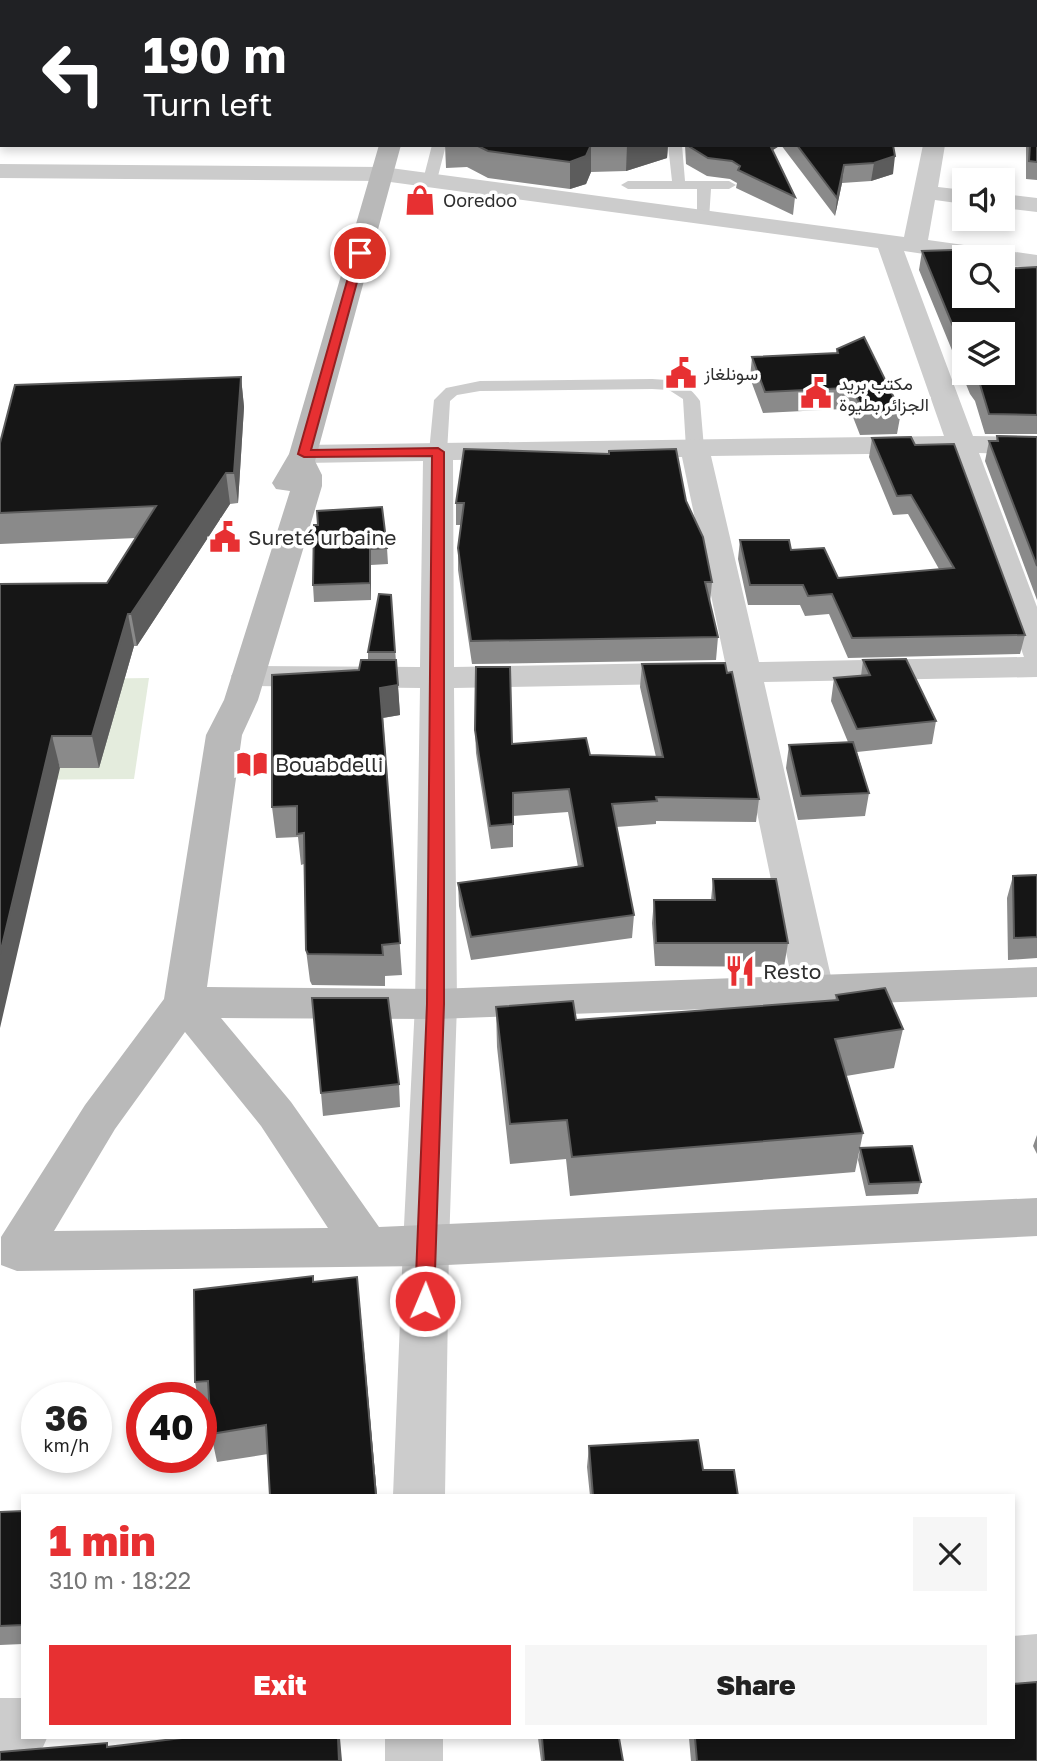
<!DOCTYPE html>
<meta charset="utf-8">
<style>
body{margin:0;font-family:"Golos Text",Vazirmatn,sans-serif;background:#f6f6f6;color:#222;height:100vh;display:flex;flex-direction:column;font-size:26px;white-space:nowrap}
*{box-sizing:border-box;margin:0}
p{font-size:23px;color:#767676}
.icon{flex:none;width:38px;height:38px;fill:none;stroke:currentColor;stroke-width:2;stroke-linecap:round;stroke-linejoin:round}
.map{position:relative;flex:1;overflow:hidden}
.side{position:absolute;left:21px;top:1494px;width:994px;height:245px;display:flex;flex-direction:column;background:#fff;border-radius:0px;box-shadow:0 4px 10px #0003}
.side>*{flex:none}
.guide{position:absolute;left:0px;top:0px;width:1038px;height:147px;box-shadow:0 4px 10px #0003;background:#202124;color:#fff;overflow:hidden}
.fabs{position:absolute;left:952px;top:168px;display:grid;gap:14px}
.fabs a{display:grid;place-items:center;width:63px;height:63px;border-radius:0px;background:#fff;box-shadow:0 4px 10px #0003;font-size:35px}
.speed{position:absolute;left:21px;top:1382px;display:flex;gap:14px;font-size:35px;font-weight:700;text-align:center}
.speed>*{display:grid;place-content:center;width:91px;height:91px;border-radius:50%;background:#fff;box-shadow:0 4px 10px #0003;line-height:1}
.speed small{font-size:18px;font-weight:400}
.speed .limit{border:10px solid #d22;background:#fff;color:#111}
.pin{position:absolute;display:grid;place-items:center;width:60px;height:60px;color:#fff;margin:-30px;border:4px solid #fff;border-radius:50%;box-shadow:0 2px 7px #0007}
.me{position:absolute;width:77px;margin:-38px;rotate:1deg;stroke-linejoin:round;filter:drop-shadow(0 0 5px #0008)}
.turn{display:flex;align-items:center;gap:24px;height:147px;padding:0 28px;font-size:32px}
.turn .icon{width:91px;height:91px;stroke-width:2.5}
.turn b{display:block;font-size:49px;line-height:60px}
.round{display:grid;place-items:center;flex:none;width:74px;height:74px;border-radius:0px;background:#f6f6f6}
.overview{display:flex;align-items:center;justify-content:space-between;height:119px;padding:0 28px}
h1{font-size:42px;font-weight:800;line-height:52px;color:#e73032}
.cta{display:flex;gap:14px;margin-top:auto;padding:14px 28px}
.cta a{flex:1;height:80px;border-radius:0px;background:#e73032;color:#fff;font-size:28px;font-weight:800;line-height:80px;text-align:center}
.cta a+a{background:#f6f6f6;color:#222}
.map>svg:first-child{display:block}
.green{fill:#e4ecdd}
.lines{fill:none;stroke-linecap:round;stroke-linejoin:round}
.service{fill:#ccc;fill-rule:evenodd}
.minor{fill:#ccc;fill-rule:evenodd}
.tertiary{fill:#ccc;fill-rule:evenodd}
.secondary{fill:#b9b9b9;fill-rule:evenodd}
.wall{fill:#8a8a8a;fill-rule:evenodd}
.shaded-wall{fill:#5c5c5c}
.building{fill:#161616;stroke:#5c5c5c;stroke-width:2}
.route{fill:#e73032;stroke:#961f20;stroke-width:2}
.labels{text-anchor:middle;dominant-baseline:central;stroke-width:7;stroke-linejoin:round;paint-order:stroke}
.far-poi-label{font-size:18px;fill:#2f2f2f;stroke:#fff;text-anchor:start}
.poi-label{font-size:21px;fill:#2f2f2f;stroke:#fff;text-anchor:start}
</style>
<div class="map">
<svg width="1037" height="1761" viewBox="0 0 1037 1761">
<rect width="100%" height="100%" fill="#fff"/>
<!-- green -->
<path class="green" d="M149 678 134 779 0 780V680Z"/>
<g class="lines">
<!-- service -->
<path class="service" d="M432 145H446L437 180 430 184 423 180Z
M668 145H682L685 181H729L736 185 729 189H711L709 219 704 220 697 216V189H628L621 185 628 181H672Z
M652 379C673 380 688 383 700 401L704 448 701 452 695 453 686 448 683 399 669 390 652 389 480 391 457 395 450 401 447 452 438 457 429 452 434 400 446 388 480 381Z"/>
<!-- minor -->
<path class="minor" d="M923 145H945L938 187 964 190V204L935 200 928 240 1037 255V269L1003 265V257H964V260L904 251 973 436 1037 437V455L979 453 1037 607V677L764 682 834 990 828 1001 814 1005 800 1001 794 990 730 683 454 688 457 1004 449 1246 442 1260 426 1266 410 1260 403 1246 415 1004 420 688 248 686 236 683 231 676 236 669 248 666 420 667 423 461 304 463 294 460 289 454 294 448 304 445 944 436 878 248 383 181 0 178V164L383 167 904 237ZM950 453 1024 657 759 662 711 456ZM682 457 725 662 454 667 453 460Z
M1003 194 1037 198V212L1003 208Z
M1037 1634V1690L1013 1692V1636Z
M0 1698H23V1738H47L43 1747 23 1756H0Z"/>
<!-- tertiary -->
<path class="tertiary" d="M426 1226 442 1232 449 1246 445 1496H393L403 1246 410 1232Z
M385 1738H443V1761H385Z"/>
<!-- secondary -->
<path class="secondary" d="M420 0H440V2H420Z
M379 145H401L315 461 322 475V486L258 700 242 735 207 987 436 989 1037 967V997L436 1019 221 1018 291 1102 379 1227 1037 1198V1236L426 1266 17 1271 1 1265V1237L85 1105 164 999 206 735 224 700 290 491 276 489 272 483 289 454ZM185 1032 261 1126 328 1228 54 1231 115 1129Z"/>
</g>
<!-- wall -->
<path class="wall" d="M0 0H243V2H2V93H0Z
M344 0H388V2H344Z
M1037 0V180L1026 179V145H1036V2Z
M445 145H668L667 158 626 171 591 172 586 184 570 189 488 178 467 167 446 168Z
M685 145H781L772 150 795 197 793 215 736 188 737 183 730 179 707 176 686 164Z
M781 145H893V174L871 181 842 183 835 216Z
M922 251 964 296 1037 267V434H985L975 401 970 394 919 270ZM964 334 1003 373H964Z
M837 349 901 412 897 434 860 435 851 412H845L843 409 763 413 750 378 752 357 836 353Z
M241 377 244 407 238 503 230 504 137 646H134L99 768H60L0 584 107 583 136 538 0 544V443Z
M997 436 1037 437V600L985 461 989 441H996Z
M872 438 915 445 1025 635 1020 654 848 658 829 614 805 616 800 605H748L738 559 740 540 791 550 838 578 939 569 908 514 893 515 869 457Z
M686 501 712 582 710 603 718 637 716 660 472 664 458 570V548L461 525H456V503Z
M314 525 387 548 388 564 371 565V600L314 602 313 585Z
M391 595 400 715 383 718 402 975 385 976V986L312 985 310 981 306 950 304 864 301 865 298 837 276 838 272 807 359 670 368 660V652Z
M863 660 936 721 932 744 857 752 869 793 865 816 798 820 786 768 789 745 848 742 831 701 834 678 861 676Z
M642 664 759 799 756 822 656 821V824L616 827 634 915 632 938 471 960 459 906 458 883 578 867 568 812 513 816V847L491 849 476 753 475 730 512 744 590 755 656 757 640 687Z
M1037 875V958L1008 960 1007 898 1013 876Z
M713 879 788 943 784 967 655 966 652 923 654 900H711Z
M836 995 903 1029 894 1068 846 1076 863 1133 855 1172 570 1196 566 1159 510 1164 497 1047 496 1007 576 1020 835 1001Z
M399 1084 400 1107 323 1116 321 1093Z
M1037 1135V1154L1033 1146Z
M860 1148 921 1182 918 1194 866 1196 858 1160Z
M313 1276 314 1282 360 1307 377 1496H270L268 1454 217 1462 211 1434 210 1411 201 1412V1398H198L195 1382Z
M589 1446 703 1470 738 1496H590L587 1467Z
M23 1511V1644L0 1645V1512Z
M538 1738H619L623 1761H541Z
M689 1738H1013L1037 1761H691Z"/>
<!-- shaded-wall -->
<path class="shaded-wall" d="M234 0H243V2H232Z
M591 145V172L586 184 570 189V162Z
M627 145H668L667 158 626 171Z
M766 145H781L765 155Z
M895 156 893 174 871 181 874 163Z
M844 165 842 183 835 216 837 198Z
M241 377 244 407 238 503 234 473Z
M226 473 230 504 137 646 131 614Z
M370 549 371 565V600L370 583Z
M128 614 134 646 99 768 92 736Z
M398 685 400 715 382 718 380 688Z
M52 736 60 768 0 1028V954Z
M357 1277 360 1307 377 1496H376Z
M338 1738H340L342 1761H339Z"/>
<!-- building -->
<path class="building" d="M0 0H234L232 2H2V71H0Z
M495 0H1037V162L1029 161 1030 145H1036V2H495Z
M476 145H598H591L586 156 570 162 488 151Z
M687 145H770L795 197 738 170 740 166 732 161 708 158Z
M797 145H893L895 156 874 163 844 165 837 198Z
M985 249 990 257H964V296H1003V269L1037 267V415L989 414 979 381 973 373H1003V334H964V353L922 251Z
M864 337 901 412 864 413 854 391H848L846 388 765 392 752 357 838 353 837 349Z
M241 377 234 473H226L131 614H128L92 736H52L0 954V584L107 583 156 506 0 513V443L15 385Z
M997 436 1037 437V566L989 441H998Z
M911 437 915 445 954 444 1025 635 852 638 832 594 808 596 803 585H750L740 540H789L791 550 824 548 838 578 954 568 911 495 897 496 872 438Z
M464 449 609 454V451L676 449 686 501 703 537 712 582H705L718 637 471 641 458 548 464 503H456Z
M382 507 387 548 370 549V583L313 585 314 525H318L317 511Z
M379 594 391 595 395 652H368Z
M906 659 936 721 857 729 834 678 870 675 863 660Z
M361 660H396L398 685 380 688 400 943 382 945 383 955 308 954 306 950 304 833 297 834V806L272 807V675L359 670Z
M725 663 727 673 732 672 759 799 656 797 657 801 612 804 634 915 471 937 458 883 583 866 569 789 513 793V824L490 826 475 730 476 667H510L512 744 586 738 590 755 663 757 642 664Z
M853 742 869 793 801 796 789 745Z
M1037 875V937L1014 938 1013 876Z
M713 879H776L788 943H656L654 900H715Z
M885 988 903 1029 835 1039 863 1133 572 1157 567 1120 510 1124 496 1007 573 1001 576 1020 838 1000 836 995Z
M312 998H388L399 1084 321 1093Z
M912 1146 921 1182 869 1184 860 1148Z
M313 1276V1282L357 1277 376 1496H270L266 1425 211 1434 208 1381 195 1382 194 1290Z
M698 1440 703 1470H734L738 1496H593L589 1446Z
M23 1511V1625L0 1626V1512Z
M1037 1682V1761H697L695 1738H1013V1684Z
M182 1738H338L339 1761H0V1752L107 1743V1747Z
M542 1738H619L623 1761H544Z"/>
<!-- route -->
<path class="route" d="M360 250 365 253 311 450 438 448 444 452V1004L434 1301 432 1307 425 1310 418 1307 415 1301 427 1004 432 456 304 457 298 454 355 253Z"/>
<!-- icons -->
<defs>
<symbol id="shop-bare" viewBox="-9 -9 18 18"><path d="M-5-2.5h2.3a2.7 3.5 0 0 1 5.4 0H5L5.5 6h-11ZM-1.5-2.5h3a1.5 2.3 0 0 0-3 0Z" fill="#e73032" stroke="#fff" stroke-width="2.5" paint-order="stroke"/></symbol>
<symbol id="civic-bare" viewBox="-9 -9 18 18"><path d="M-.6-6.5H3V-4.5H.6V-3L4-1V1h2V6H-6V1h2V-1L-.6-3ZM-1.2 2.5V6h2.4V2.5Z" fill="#e73032" stroke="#fff" stroke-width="2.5" paint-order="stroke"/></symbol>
<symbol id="library-bare" viewBox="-9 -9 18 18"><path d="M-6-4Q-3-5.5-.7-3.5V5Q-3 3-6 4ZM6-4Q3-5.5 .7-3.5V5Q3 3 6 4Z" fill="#e73032" stroke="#fff" stroke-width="2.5" paint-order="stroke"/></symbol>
<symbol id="restaurant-bare" viewBox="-9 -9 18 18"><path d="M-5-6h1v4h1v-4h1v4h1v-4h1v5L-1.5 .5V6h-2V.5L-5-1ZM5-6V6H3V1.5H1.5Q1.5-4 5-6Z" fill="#e73032" stroke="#fff" stroke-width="2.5" paint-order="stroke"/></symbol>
</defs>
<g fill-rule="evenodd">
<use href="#shop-bare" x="398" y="178" width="44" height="44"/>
<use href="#civic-bare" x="659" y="351" width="44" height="44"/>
<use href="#civic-bare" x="794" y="371" width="44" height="44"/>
<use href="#civic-bare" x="203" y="515" width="44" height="44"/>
<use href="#library-bare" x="230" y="742" width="44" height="44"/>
<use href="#restaurant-bare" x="718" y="949" width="44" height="44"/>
</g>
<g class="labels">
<!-- far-poi labels -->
<g class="far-poi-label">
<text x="443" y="200">Ooredoo</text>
<text x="704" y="373">سونلغاز</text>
<text x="839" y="383">مكتب بريد<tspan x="839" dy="21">الجزائر بطيوة</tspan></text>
</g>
<!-- poi labels -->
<g class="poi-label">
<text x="248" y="537">Sureté urbaine</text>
<text x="275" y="764">Bouabdelli</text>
<text x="763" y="971">Resto</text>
</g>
</g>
</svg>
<div class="fabs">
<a><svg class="icon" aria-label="sound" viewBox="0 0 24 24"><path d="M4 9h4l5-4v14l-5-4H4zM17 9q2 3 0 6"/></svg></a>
<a><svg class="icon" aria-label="search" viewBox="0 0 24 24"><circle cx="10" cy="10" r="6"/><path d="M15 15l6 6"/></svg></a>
<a><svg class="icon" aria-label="layers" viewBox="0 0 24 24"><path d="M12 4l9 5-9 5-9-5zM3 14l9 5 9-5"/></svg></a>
</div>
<div class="speed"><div>36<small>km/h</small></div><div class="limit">40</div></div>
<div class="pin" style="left:360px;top:253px;background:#d93025"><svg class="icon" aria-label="arrive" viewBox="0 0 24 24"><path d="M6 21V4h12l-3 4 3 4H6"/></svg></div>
<svg class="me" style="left:425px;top:1301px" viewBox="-20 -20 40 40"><circle r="17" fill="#e73032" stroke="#fff" stroke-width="3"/><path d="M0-11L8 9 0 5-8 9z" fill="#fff"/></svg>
<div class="guide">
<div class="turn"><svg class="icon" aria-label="left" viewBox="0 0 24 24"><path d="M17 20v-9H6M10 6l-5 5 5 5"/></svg><div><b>190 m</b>Turn left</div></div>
</div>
<section class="side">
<div class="overview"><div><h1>1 min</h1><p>310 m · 18:22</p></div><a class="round"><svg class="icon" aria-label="close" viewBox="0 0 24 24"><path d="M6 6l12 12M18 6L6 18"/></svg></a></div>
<div class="cta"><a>Exit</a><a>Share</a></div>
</section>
</div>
